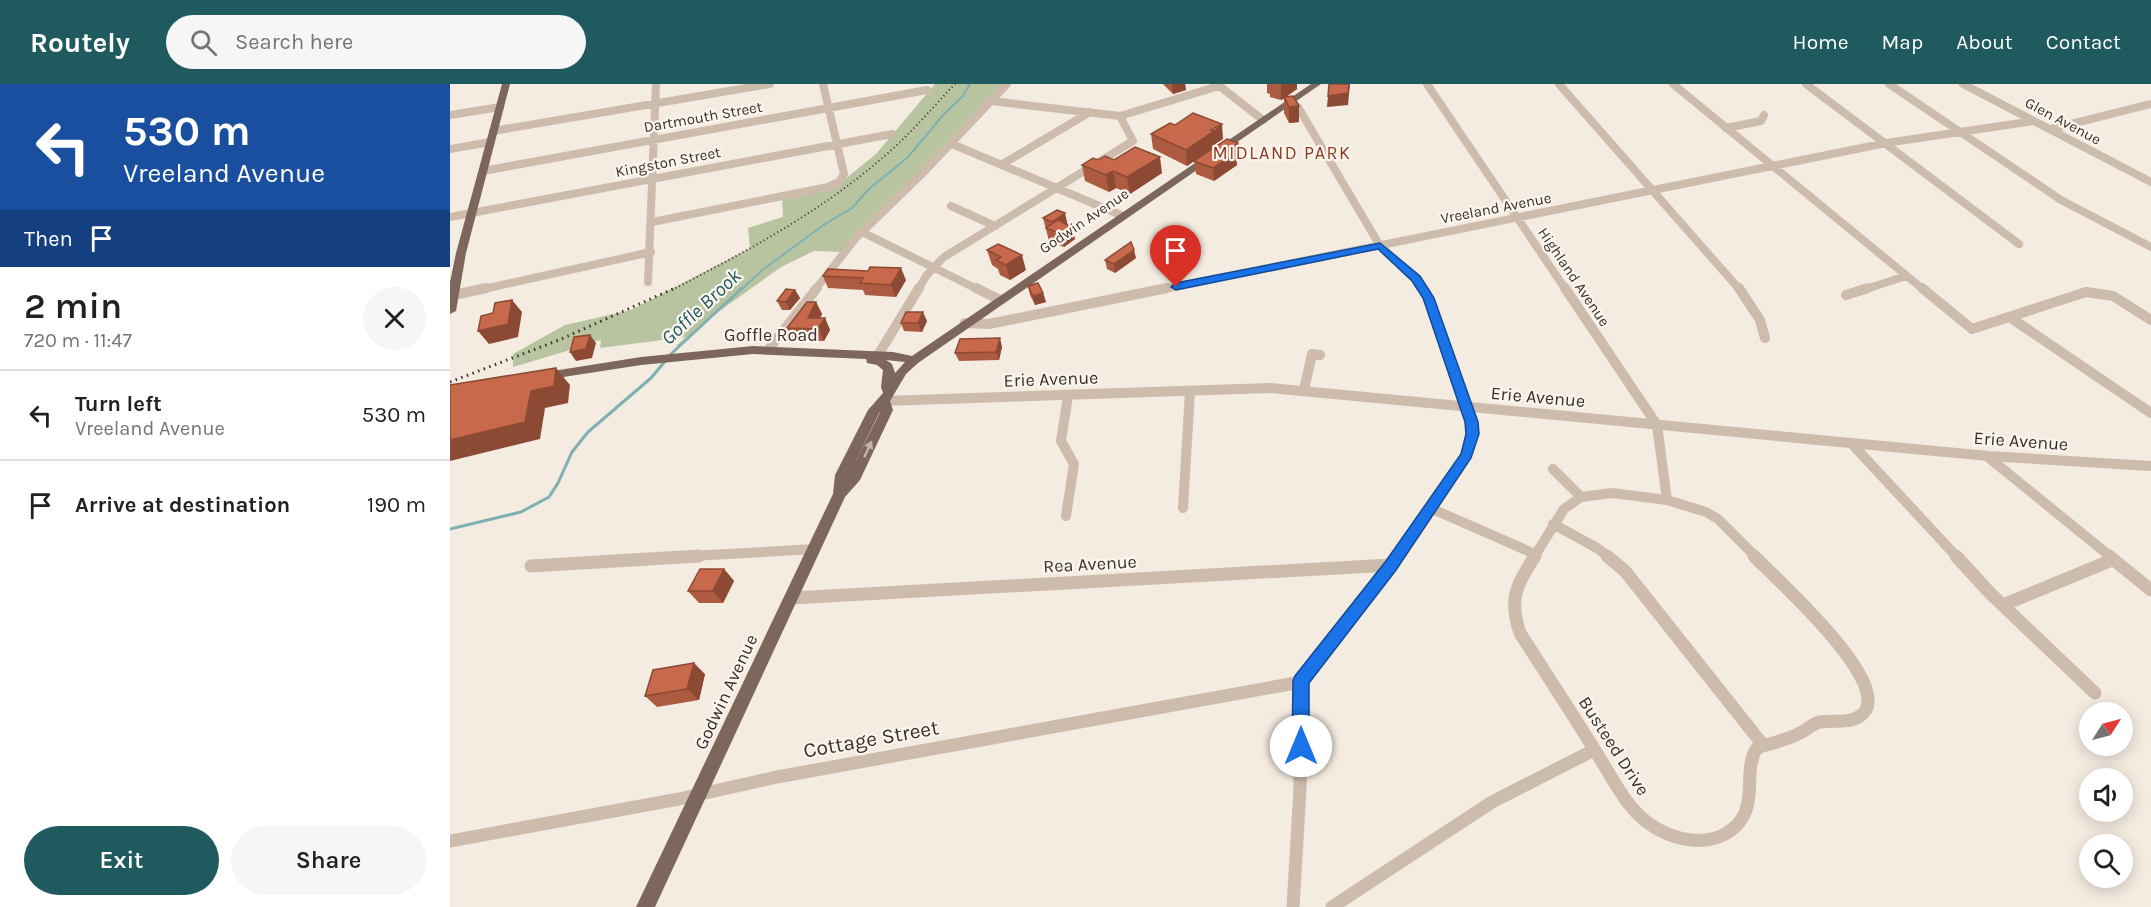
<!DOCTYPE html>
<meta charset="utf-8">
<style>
body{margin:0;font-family:Karla,sans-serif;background:#f6f6f6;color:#202124;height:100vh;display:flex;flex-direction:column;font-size:22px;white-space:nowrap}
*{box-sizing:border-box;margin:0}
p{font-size:20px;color:#757577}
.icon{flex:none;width:33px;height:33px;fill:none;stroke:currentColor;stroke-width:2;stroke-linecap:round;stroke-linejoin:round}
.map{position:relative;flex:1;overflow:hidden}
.sheet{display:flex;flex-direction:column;background:#fff;width:450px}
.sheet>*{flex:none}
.banner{background:#1a4fa0;color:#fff;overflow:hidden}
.needle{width:39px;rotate:54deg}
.buttons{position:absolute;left:1629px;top:618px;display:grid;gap:12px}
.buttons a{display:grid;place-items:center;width:54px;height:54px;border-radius:50%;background:#fff;box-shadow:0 3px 15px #0003;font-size:30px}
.pin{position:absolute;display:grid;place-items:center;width:51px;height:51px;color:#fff;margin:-62px -26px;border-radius:50% 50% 50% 0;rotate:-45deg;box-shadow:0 0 6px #0007}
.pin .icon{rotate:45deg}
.me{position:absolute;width:66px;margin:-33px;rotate:0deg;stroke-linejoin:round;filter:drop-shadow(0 0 4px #0008)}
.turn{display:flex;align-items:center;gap:21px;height:126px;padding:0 24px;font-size:27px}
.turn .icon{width:78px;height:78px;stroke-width:2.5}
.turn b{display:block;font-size:42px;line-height:51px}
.then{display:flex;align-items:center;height:57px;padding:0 24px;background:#0003;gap:12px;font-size:22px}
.round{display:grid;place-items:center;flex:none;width:63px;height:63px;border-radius:32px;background:#f6f6f6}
.headline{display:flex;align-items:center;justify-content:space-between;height:102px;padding:0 24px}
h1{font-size:36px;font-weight:600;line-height:45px}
.cta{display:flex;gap:12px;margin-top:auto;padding:12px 24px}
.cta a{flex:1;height:69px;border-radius:36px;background:#1f5a5e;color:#fff;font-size:24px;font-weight:600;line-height:69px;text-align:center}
.cta a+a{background:#f6f6f6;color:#202124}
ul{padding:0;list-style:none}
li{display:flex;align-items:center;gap:18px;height:90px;padding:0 24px;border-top:2px solid #e0e0e0}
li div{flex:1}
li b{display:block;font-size:22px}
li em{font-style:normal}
header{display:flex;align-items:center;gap:36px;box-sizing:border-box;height:84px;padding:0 30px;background:#1f5a5e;color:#fff}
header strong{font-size:28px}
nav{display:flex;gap:33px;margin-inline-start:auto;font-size:21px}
.search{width:420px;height:54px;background:#f6f6f6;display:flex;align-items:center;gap:15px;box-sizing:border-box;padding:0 21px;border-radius:33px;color:#757577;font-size:22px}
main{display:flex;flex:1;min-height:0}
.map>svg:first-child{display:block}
.green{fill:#b8c4a0}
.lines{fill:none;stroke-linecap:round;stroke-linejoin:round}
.stream-far1{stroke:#7fb0b2;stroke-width:2}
.stream{stroke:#7fb0b2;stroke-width:3}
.minor-far2{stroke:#cdbbac;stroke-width:8}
.minor-far1{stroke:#cdbbac;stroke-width:10}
.minor{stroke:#cdbbac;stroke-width:13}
.major{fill:#7d675c;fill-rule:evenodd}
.rail-far1{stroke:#3b302b;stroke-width:2;stroke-dasharray:1 3;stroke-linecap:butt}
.rail{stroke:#3b302b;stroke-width:3;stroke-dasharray:1.5 4.5;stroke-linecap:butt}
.wall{fill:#ac5a40}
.shaded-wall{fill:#8c4a34}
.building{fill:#c8694b;stroke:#8c4a34;stroke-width:1.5}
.oneway{fill:#c2b5ac}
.route{fill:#1a73e8;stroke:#114b97;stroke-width:1.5}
.labels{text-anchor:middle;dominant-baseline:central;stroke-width:4.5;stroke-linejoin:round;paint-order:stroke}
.far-street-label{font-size:15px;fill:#3b302b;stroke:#fbf5ee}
.far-quarter-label{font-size:18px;letter-spacing:1.5px;fill:#8c3b22;stroke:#fbf5ee}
.street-label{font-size:18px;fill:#3b302b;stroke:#fbf5ee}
.water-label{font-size:20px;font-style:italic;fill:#1f5a5e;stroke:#fbf5ee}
.near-street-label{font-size:21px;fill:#3b302b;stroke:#fbf5ee}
</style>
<header>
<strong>Routely</strong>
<div class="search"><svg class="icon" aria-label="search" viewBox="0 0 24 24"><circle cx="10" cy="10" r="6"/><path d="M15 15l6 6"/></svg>Search here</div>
<nav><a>Home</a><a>Map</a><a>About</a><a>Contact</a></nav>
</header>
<main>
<section class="sheet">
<div class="banner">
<div class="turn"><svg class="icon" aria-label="left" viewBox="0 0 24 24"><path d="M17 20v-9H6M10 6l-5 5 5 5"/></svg><div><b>530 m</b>Vreeland Avenue</div></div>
<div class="then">Then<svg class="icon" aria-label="arrive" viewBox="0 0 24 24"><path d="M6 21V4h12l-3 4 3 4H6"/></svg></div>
</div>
<div class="headline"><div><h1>2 min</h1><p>720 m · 11:47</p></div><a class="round"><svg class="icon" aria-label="close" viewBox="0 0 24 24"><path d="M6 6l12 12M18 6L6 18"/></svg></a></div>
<ul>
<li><svg class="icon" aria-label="left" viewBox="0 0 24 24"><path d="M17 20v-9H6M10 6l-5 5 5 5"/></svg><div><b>Turn left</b><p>Vreeland Avenue</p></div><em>530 m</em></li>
<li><svg class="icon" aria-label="arrive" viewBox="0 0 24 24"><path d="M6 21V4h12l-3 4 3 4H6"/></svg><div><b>Arrive at destination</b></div><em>190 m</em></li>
</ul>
<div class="cta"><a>Exit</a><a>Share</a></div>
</section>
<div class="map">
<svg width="1701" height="823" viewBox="0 0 1701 823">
<rect width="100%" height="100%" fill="#f4ebe1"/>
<!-- green -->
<path class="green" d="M485 0H557L393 168 364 167 331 183 250 241 231 262H226L236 253 150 264 151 256 126 261 120 266 63 283V270L115 241 181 226 300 164 298 144 333 133 332 112 389 100 426 70Z"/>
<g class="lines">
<!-- stream-far1 -->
<path class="stream-far1" d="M291 206 311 187 375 140 402 124 419 105 458 73 494 30 513 12 520 0"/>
<!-- stream -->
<path class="stream" d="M0 445 71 428 99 413 108 399 122 368 138 348 201 294 222 269 292 204"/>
<!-- minor-far2 -->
<path class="minor-far2" d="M767 0 813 36
M977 0 1116 206
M1109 0 1290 206
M1223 0 1474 206
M1356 0 1569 160
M1439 0 1611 116 1701 163
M1513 0 1701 98
M541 17 670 32 769 2
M841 18 848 23 930 162 967 195 974 206
M0 31 50 23
M1276 44 1311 37 1314 31
M1601 45 1701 20
M43 47 320 0
M502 60 673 132
M0 65 40 58
M551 81 640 28
M33 87 477 6
M501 122 545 142
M0 133 442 50
M202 138 378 103 389 98 394 90 373 0
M412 148 529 206
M198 198 206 0
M29 206 201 168
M365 206 405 155 472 90 557 0
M468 206 476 192 494 173 683 57 670 32
M709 206 1436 59 1584 37
M1413 206 1456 192"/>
<!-- minor-far1 -->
<path class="minor-far1" d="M526 204 550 216
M1115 204 1207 341 1217 416
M1289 204 1310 236 1315 254
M1472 204 1522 245 1636 208 1663 212 1701 236
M4 211 36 204
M1396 211 1418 204
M1561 234 1701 329
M515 239 539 240 717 204
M318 266 367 204
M428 271 469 204
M854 306 862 270 870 271
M434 317 820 304 1538 372 1701 382
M1402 360 1507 473
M1538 373 1661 473
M1103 385 1131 413
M733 424 740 307
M980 424 1085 470
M616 432 624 380 611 357 618 312
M1103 440 1147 464 1159 473
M224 473 365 465
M946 473 1017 371 1023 350 1022 338 979 214 973 204
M1084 473 1114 425 1131 413 1162 409 1217 416 1256 428 1268 435 1306 473"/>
<!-- minor -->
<path class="minor" d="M1085 472C1067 501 1058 514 1070 549 1096 590 1123 631 1149 673 1160 690 1170 711 1184 726 1207 753 1257 770 1286 742 1309 719 1292 686 1307 664 1321 659 1337 656 1350 649 1357 646 1363 639 1370 638 1383 636 1399 640 1410 632 1451 605 1324 493 1304 472
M1157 472 1175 487 1313 661
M1506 472 1540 509 1645 609
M1659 472 1701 506
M81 482 249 472
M342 514 941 481
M1553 521 1662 476
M0 757 229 715 327 693 851 598
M843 823 850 705 851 598 947 472
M882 823 1042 718 1144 666"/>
<!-- major -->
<path class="major" d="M52 0H60L16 169 6 227 0 230V198L6 169Z
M861 0H871L468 279 456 290 440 317 443 326 410 396 395 413 205 823H186L383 410 385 391 418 326 433 309 431 303 433 286 427 281 417 279 416 275 303 270 191 281 94 296 88 292 90 289 191 273 303 262 443 268 462 272ZM436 276 455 278 445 289 442 280ZM430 328 399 391 429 329Z"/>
<!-- rail-far1 -->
<path class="rail-far1" d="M222 206C295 168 369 129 431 75 458 53 481 25 505 0"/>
<!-- rail -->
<path class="rail" d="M0 298 109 256 225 204"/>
</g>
<!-- wall -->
<path class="wall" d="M713 0H735L736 6 723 10Z
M817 0H847V5L836 13 849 22V38L839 39 834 29V15L831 16 820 13V10L817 9Z
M701 50 773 55 765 60V63L737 82 703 65Z
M788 59 789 72 786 74 787 81 764 97 746 90 744 77Z
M648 76H664L712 89 680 110 666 104 659 108 635 97 632 81Z
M593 134 618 141 625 155 614 163 599 157Z
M537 166 576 186 560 196 550 191 548 185 542 181Z
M686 174 665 189 657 185 655 176Z
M373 192 456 196 446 213 415 211 413 206 378 204Z
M578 202 593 209 596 218 585 221 580 211Z
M345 206 350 214 340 226H332L327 217Z
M366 218 372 230 370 234H375L380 246 374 257 343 256 337 244Z
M477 237 472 248 454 247 451 239Z
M552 263 549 276 509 277 505 269Z
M274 485 284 497 273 519H249L238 507Z
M255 590 249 616 207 623 195 612Z"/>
<!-- shaded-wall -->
<path class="shaded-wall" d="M722 0H735L736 6 723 10Z
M832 0H847V5L831 16V1Z
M900 0 898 21 877 23 878 12Z
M849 22V38L839 39V23Z
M772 40 773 55 765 60V63L737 82 736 66Z
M788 59 789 72 786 74 787 81 764 97 763 84 779 66Z
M710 73 712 89 680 110 677 93Z
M663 87 666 104 659 108 656 91Z
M615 129 618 142 604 147 602 138Z
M622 143 625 155 614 163 611 150Z
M684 166 686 174 665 189 664 180Z
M572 171 576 186 560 196 556 181Z
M451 184 456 196 446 213 441 201Z
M345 206 350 214 340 226 336 218Z
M593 209 596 218 585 221 583 212Z
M62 216 72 228 68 253 39 260 28 247Z
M366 218 372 230 364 246 358 234Z
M473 228 477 237 472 248 468 239Z
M375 234 380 246 374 257 368 245Z
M140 251 146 259 142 274 126 277 120 268Z
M550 254 552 263 549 276 546 268Z
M106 284 120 301 118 319 95 324 90 355 0 377V356L81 307Z
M274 485 284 497 273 519 263 507Z
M244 579 255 590 249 616 237 605Z"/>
<!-- building -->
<path class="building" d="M879 0H899L898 9 878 12Z
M843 12 849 22 839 23 834 13Z
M743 29 772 40 761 46 764 47 736 66 701 50 720 39 725 41Z
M777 55 788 59 779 66 786 68 763 84 744 77Z
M685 63 710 73 677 93 663 87 656 91 632 81 643 74 648 76 655 72 664 76Z
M607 126 615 129 602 138 593 134Z
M608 136 622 143 611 150 596 144Z
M681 158 684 166 664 180 655 176Z
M548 160 572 171 556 181 546 176 551 173 537 166Z
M420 183 451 184 441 201 410 199 413 194 373 192 378 185 418 187Z
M588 199 593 209 583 212 578 202Z
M336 205 345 206 336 218 327 217Z
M62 216 58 240 28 247 31 232 43 229 45 219Z
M357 218H366L358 234H375L368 245 337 244Z
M456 228H473L468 239H451Z
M140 251 136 265 120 268 124 253Z
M550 254 546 268 505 269 510 255Z
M106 284 104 302 81 307 75 338 0 356V301Z
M250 485H274L263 507H238Z
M244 579 237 605 195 612 203 586Z"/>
<!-- one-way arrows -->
<defs><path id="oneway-solid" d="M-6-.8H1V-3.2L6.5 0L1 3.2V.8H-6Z" transform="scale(1.5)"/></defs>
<use class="oneway" href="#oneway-solid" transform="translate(418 365) rotate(-65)"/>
<!-- route -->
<path class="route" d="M930 159 970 192 984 214 1028 338 1029 350 1021 374 946 486 859 599V662L857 667 851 670 845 667 842 662 843 597 845 592 936 477 1011 370 1016 350 1015 338 973 214 962 197 928 165 726 206 721 203 726 199Z"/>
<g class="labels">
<!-- far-street labels -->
<g class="far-street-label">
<text transform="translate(253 33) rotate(-10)">Dartmouth Street</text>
<text transform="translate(1613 37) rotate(28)">Glen Avenue</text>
<text transform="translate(218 78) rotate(-11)">Kingston Street</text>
<text transform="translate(1046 124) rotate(-11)">Vreeland Avenue</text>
<text transform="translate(634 137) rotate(-34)">Godwin Avenue</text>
<text transform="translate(1124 193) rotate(56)">Highland Avenue</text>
</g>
<!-- far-quarter labels -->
<g class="far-quarter-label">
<text x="832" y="69">MIDLAND PARK</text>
</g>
<!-- street labels -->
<g class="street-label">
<text x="321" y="251">Goffle Road</text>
<text transform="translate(601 295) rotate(-2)">Erie Avenue</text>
<text transform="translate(1088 313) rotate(5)">Erie Avenue</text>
<text transform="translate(1571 357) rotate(4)">Erie Avenue</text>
<text transform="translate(640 480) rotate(-3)">Rea Avenue</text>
<text transform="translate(276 608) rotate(-65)">Godwin Avenue</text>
<text transform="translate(1164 662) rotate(57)">Busteed Drive</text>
</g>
<!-- water labels -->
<g class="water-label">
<text transform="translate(251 223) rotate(-43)">Goffle Brook</text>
</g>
<!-- near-street labels -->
<g class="near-street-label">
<text transform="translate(421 655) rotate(-10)">Cottage Street</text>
</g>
</g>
</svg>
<div class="buttons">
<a><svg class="needle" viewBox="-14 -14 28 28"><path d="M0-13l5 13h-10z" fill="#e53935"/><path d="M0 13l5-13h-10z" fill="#757577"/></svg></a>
<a><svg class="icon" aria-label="sound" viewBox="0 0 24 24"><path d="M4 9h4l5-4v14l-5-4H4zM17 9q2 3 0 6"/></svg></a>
<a><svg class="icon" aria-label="search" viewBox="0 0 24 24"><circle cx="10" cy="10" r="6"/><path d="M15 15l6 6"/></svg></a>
</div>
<div class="pin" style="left:726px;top:203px;background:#d93025"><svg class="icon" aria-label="arrive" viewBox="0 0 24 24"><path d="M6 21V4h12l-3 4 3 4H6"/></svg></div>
<svg class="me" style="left:851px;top:662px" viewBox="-20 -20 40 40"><circle r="19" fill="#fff"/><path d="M0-13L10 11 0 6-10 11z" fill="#1a73e8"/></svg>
</div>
</main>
